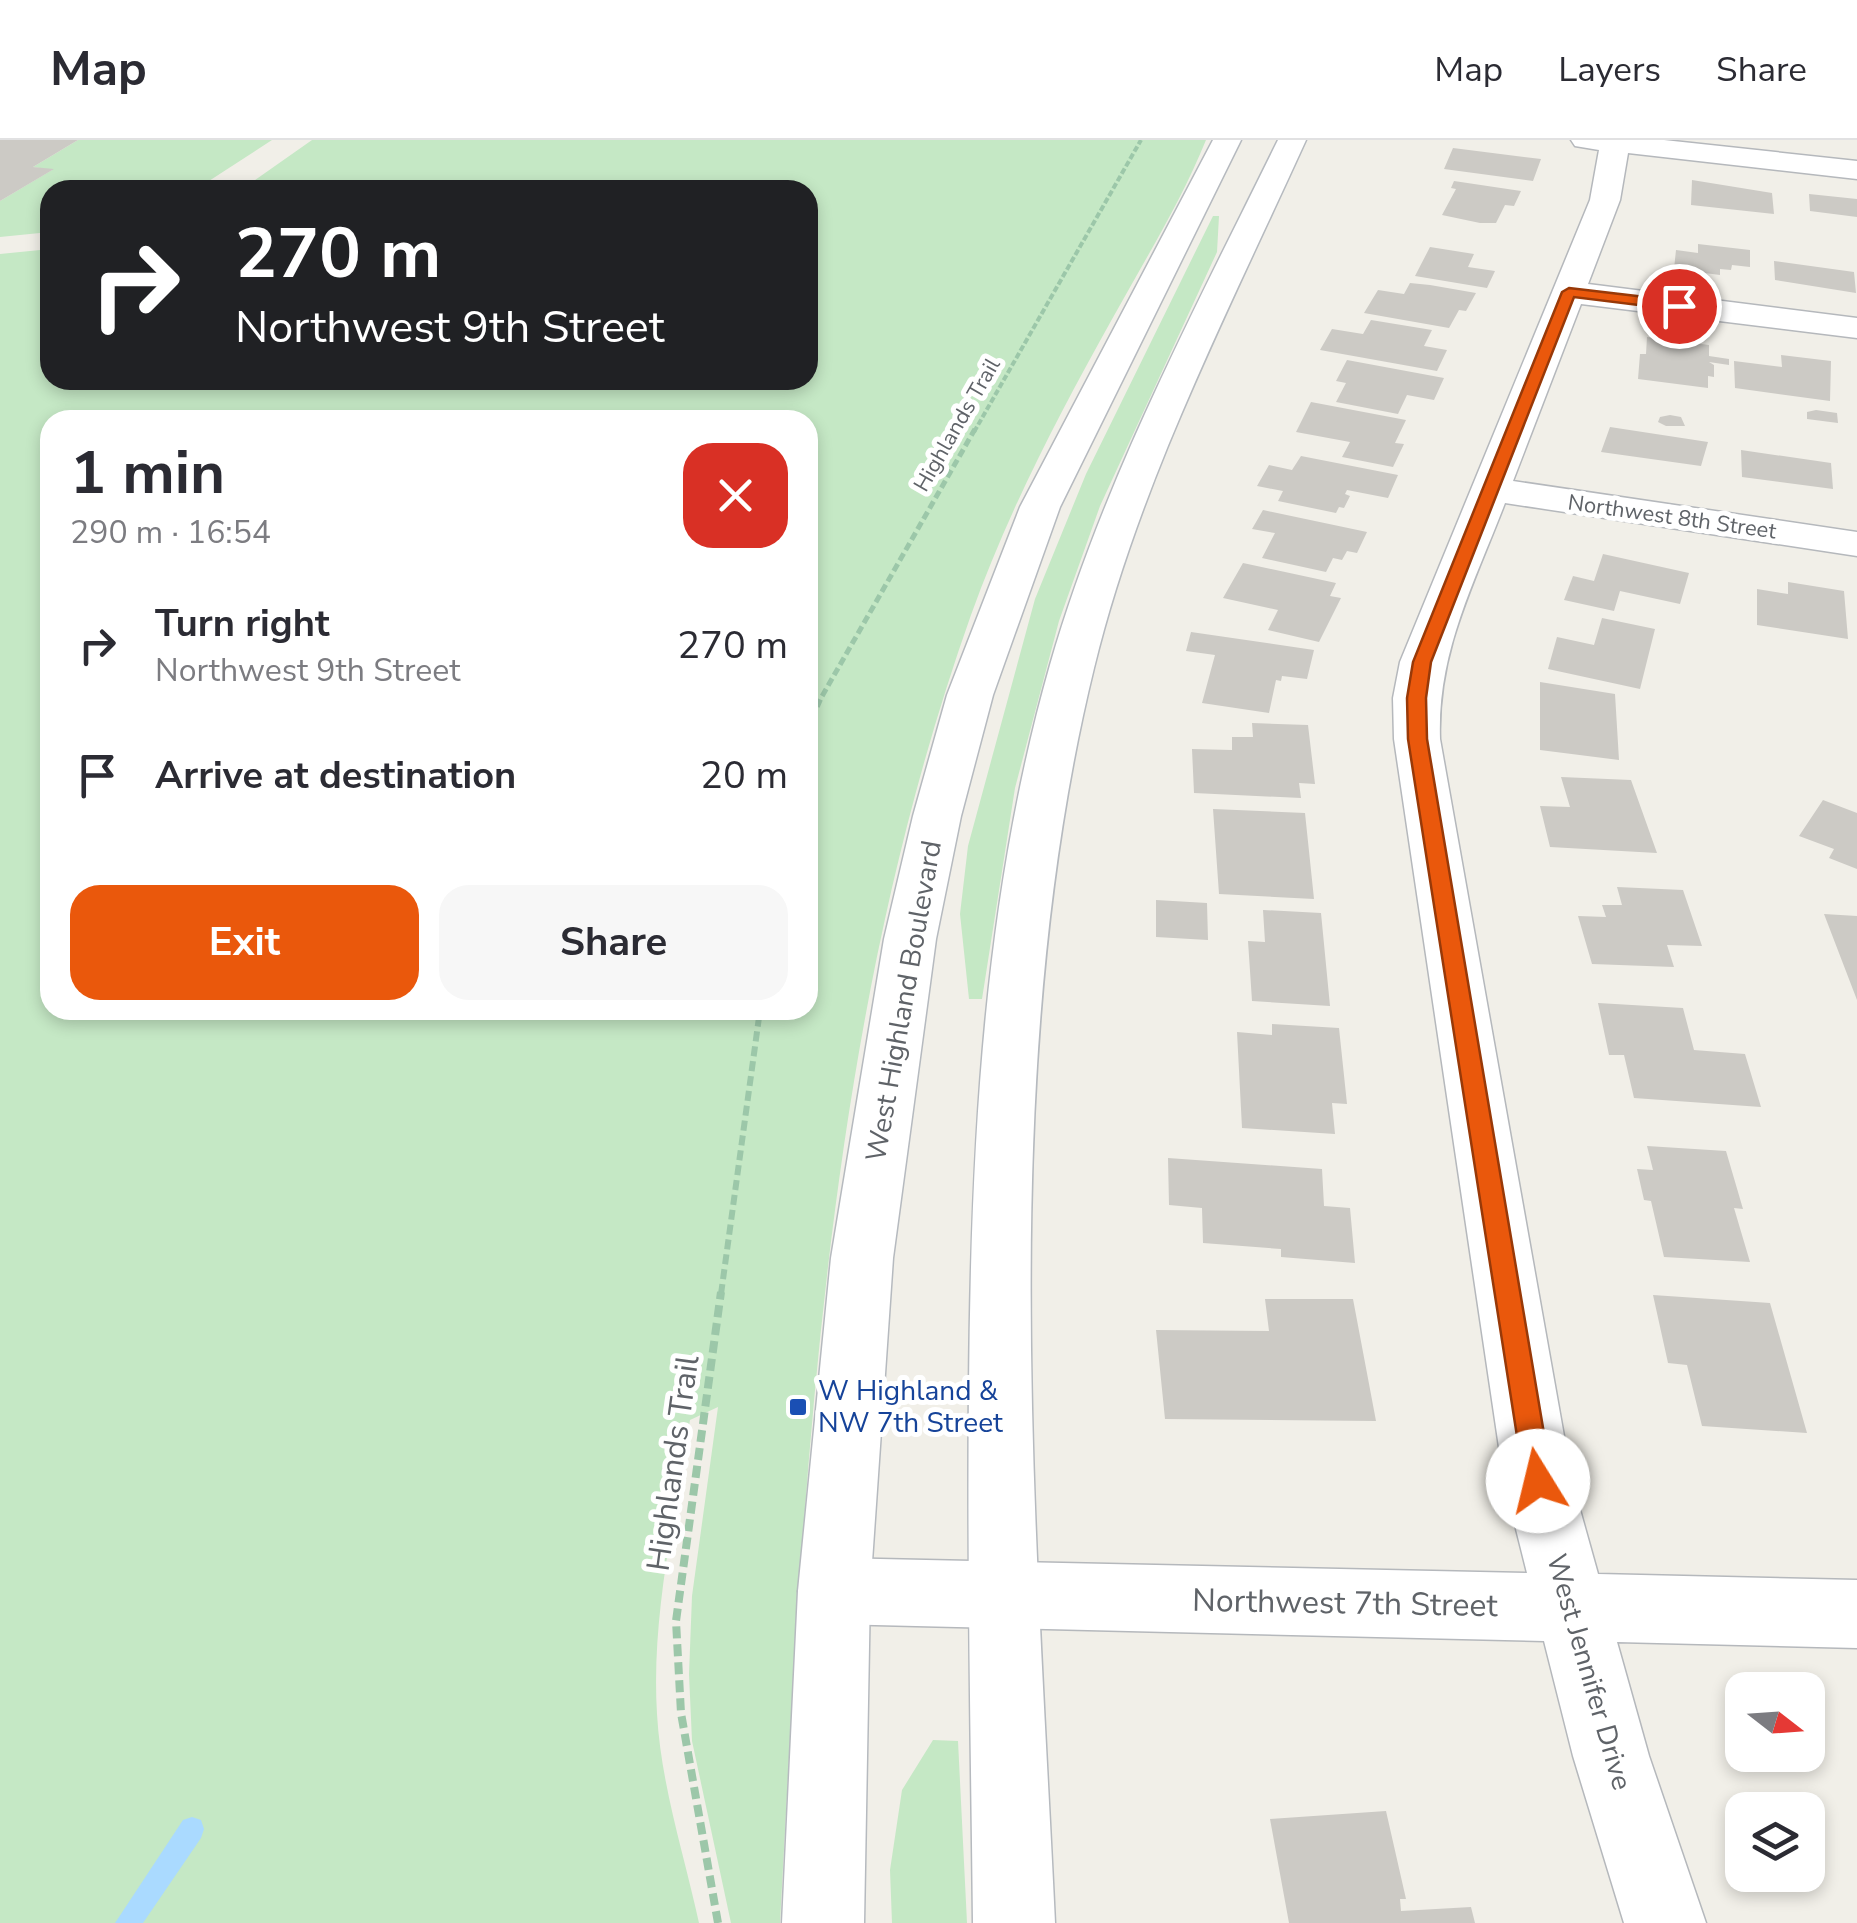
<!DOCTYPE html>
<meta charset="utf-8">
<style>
body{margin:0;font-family:"Nunito Sans",sans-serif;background:#f7f7f7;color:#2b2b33;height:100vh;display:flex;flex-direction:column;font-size:38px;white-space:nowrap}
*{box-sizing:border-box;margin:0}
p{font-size:32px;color:#7c7c81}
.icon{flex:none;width:55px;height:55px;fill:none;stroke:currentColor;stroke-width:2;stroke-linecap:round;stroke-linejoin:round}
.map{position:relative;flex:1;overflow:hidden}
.side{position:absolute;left:40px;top:270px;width:778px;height:610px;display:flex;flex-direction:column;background:#fff;border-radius:30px;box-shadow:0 5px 15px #0003}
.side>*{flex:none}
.hud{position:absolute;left:40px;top:40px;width:778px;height:210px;border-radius:30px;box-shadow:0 5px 15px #0003;background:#202124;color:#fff;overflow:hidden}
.needle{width:65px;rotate:107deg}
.buttons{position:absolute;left:1725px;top:1532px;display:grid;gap:20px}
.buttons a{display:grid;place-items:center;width:100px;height:100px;border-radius:20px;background:#fff;box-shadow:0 5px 15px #0003;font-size:50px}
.pin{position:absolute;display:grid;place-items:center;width:85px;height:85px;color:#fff;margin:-42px;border:5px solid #fff;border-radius:50%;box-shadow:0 2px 10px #0007}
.me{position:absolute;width:110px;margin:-55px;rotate:351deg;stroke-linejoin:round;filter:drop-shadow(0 0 8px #0008)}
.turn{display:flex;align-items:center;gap:35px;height:210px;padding:0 30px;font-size:45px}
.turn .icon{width:130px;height:130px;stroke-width:2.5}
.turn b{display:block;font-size:70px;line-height:85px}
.round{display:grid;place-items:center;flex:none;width:105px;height:105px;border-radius:30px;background:#f7f7f7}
.summary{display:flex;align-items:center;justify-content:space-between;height:170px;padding:0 30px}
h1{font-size:60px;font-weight:700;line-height:75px}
.action{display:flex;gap:20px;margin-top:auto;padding:20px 30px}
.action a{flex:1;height:115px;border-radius:30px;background:#ea580c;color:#fff;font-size:40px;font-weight:700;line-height:115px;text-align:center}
.action a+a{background:#f7f7f7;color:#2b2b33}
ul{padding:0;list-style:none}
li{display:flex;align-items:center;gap:30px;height:130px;padding:0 30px}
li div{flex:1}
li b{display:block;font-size:38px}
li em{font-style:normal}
header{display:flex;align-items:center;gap:60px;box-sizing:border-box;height:140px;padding:0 50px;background:#fff;border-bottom:2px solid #e1e1e2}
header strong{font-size:48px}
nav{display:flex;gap:55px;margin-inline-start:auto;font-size:35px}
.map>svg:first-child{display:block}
.green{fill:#c5e8c5;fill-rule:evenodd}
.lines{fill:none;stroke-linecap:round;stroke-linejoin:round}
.stream{fill:#aadaff;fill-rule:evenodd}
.building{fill:#cccac5}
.minor-casing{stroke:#b5b8bc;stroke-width:3}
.secondary-casing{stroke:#b6babf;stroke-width:3}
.path-far3{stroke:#9cc7a9;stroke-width:4;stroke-dasharray:6 2.5;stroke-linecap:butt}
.path-far2{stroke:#9cc7a9;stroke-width:5;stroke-dasharray:8 4;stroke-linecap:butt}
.path-far1{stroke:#9cc7a9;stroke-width:6;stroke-dasharray:10 5;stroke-linecap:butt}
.path{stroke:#9cc7a9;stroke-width:8;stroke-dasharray:12 6;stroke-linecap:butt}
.minor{fill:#fff;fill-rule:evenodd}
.secondary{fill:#fff;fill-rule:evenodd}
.route{fill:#ea580c;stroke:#983908;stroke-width:2.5}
.transit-dot{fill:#1a4fb4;stroke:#fff;stroke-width:4}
.labels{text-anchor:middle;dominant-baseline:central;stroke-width:10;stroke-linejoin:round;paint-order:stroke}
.far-street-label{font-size:22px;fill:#5f6368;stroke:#fff}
.street-label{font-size:28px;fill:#5f6368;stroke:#fff}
.transit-label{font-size:28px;fill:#164399;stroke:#fff;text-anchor:start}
.near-street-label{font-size:32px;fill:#5f6368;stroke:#fff}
</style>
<header>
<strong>Map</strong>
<nav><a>Map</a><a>Layers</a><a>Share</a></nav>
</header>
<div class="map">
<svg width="1857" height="1783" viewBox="0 0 1857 1783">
<rect width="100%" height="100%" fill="#f1efe8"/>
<!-- green -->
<path class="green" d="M78 0H272L195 50H50V92L0 97V61L52 30 33 27Z
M312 0H1206C1180 64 1144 121 1111 181 1058 276 1008 372 971 475 822 894 804 1344 780 1783H731L692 1601 689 1534 692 1456 718 1267 690 1280C675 1377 651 1476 657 1574 661 1645 684 1714 699 1783H0V114L50 109V240H808V50H241ZM50 280H808V870H50Z
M1213 76H1219L1217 112 1100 366 1059 481 1015 648 982 859H969L960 774 968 706 1035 459 1086 334Z
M933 1600 958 1601 967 1783H892L890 1730 902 1650Z"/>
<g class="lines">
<!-- stream -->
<path class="stream" d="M192 1677 201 1680 204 1689 201 1698 143 1783H115L183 1680Z"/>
</g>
<!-- building -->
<path class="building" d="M0 0H78L33 27 54 29 0 61Z
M1453 8 1541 19 1533 41 1444 29Z
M1692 40 1772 53 1774 74 1691 65Z
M1454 41 1521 51 1514 66 1505 65 1496 83H1480L1442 75 1456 49 1451 48Z
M1809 54 1857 59V77L1810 71Z
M1698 104 1750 110V127L1732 125 1731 130 1720 129V135L1674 129 1676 110 1698 113Z
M1430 107 1474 114 1468 127 1495 131 1487 148 1415 136Z
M1774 121 1854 132 1856 153 1775 140Z
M1410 143 1430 145 1476 153 1466 171 1459 170 1449 188 1364 173 1378 150 1404 154Z
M1371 180 1432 190 1424 206 1447 210 1437 231 1320 210 1332 189 1363 194Z
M1647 197 1709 205V216L1729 219V225L1709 222 1714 225V237L1708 236V248L1638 239 1640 214H1646Z
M1781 215 1831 221 1830 261 1735 248 1734 221 1782 227Z
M1347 220 1444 238 1434 260 1407 255 1398 274 1336 262 1346 243 1336 241Z
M1311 262 1406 280 1395 303 1404 304 1393 327 1342 317 1350 302 1296 292Z
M1816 270 1837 273 1838 283 1807 279V272Z
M1670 275 1681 277 1685 286H1666L1658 282 1660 277Z
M1610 287 1708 302 1701 326 1601 312Z
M1741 310 1831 323 1833 349 1742 337Z
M1301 316 1398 335 1388 358 1347 350 1345 354 1350 356 1344 368 1339 367 1336 373 1278 361 1283 351 1257 346 1269 325 1292 330Z
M1263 370 1367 392 1357 413 1347 411 1342 420 1333 418 1326 432 1262 418 1275 393 1252 389Z
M1603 414 1689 433 1680 464 1620 451 1614 471 1564 460 1573 436 1594 441Z
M1243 423 1336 443 1330 456 1341 458 1319 502 1268 490 1278 470 1223 458Z
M1788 442 1844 451 1848 499 1757 485V449L1788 454Z
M1602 478 1655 489 1640 549 1548 529 1557 497 1594 505Z
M1191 492 1314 510 1307 539 1282 536 1281 541 1276 540 1269 573 1202 563 1215 515 1186 511Z
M1540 542 1615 554 1619 620 1540 610Z
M1252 583 1308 585 1315 644 1299 643 1301 658 1194 653 1192 609 1232 610V597H1253Z
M1561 637 1631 640 1657 713 1550 707 1540 666 1570 667Z
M1823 660 1857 673V729L1829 718 1834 709 1799 696Z
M1213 669 1305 673 1314 759 1219 754Z
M1617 747 1683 750 1702 806 1667 805 1674 827 1592 824 1578 776 1606 777 1602 765H1622Z
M1156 760 1207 763 1208 800 1156 797Z
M1263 770 1321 773 1330 866 1252 861 1248 801 1265 802Z
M1824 774 1857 776V860Z
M1598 863 1683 868 1694 910 1745 914 1761 967 1634 958 1624 915H1609Z
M1272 884 1339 888 1347 964 1332 963 1335 994 1242 988 1237 892 1272 895Z
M1647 1006 1726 1011 1743 1069 1734 1068 1750 1122 1664 1117 1651 1061 1644 1060 1637 1029 1653 1030Z
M1168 1018 1322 1029 1324 1066 1350 1068 1355 1123 1281 1117V1109L1203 1103 1202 1068 1169 1065Z
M1653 1155 1770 1163 1807 1293 1702 1286 1687 1225 1668 1223Z
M1265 1159H1353L1376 1281 1165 1279 1156 1190 1269 1191Z
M1386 1671 1406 1759H1400L1401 1771 1471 1767 1475 1783H1289L1270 1679Z"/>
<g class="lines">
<defs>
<path id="minor" d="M1571 0H1664L1857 21V39L1628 13 1620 60 1588 144 1857 178V198L1581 164 1513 341 1857 392V416L1505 363C1474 444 1437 512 1440 599L1572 1341 1598 1434 1857 1440V1508L1617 1502 1649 1616 1706 1783H1624L1573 1616 1544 1501 834 1484 809 1475 798 1451 809 1427 834 1418 1527 1433 1504 1341 1394 599 1393 558 1400 522 1590 60 1599 10 1575 6Z"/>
<path id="secondary" d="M1213 0H1241L1060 367 993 555 961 676 936 799 893 1118 870 1451 864 1783H782L798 1451 831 1118 884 799 913 676 947 555 1020 367Z
M1278 0H1306C1228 172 1139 343 1094 528 996 928 1036 1375 1055 1783H973C971 1604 967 1426 969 1247 971 1005 983 759 1050 525 1103 341 1194 171 1278 0Z"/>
</defs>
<!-- minor casing -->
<use href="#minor" class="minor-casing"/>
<!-- secondary casing -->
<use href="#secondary" class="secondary-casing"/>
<!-- path-far3 -->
<path class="path-far3" d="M974 292 1141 0"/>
<!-- path-far2 -->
<path class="path-far2" d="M808 589 821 558 975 289"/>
<!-- path-far1 -->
<path class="path-far1" d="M721 1154 760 870"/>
<!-- path -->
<path class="path" d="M718 1783 681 1573 676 1481 721 1152"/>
<!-- minor -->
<use href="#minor" class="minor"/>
<!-- secondary -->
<use href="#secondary" class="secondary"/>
</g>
<!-- route -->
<path class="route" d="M1569 148 1679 161 1686 166 1679 170 1574 157 1431 522 1426 558 1427 599 1552 1341 1548 1350 1538 1353 1528 1350 1524 1341 1408 599 1407 558 1413 522 1562 152Z"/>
<!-- markers -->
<rect class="transit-dot" x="788" y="1257" width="20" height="20" rx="5"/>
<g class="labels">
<!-- far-street labels -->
<g class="far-street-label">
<text transform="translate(957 285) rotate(-60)">Highlands Trail</text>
<text transform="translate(1672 377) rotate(8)">Northwest 8th Street</text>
</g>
<!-- street labels -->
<g class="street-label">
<text transform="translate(904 861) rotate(-80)">West Highland Boulevard</text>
<text transform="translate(1589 1532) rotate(74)">West Jennifer Drive</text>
</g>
<!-- transit labels -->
<g class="transit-label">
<text x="818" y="1251">W Highland &amp;<tspan x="818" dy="32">NW 7th Street</tspan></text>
</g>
<!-- near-street labels -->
<g class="near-street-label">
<text transform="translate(673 1323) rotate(-82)">Highlands Trail</text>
<text transform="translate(1345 1463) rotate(1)">Northwest 7th Street</text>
</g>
</g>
</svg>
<div class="buttons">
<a><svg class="needle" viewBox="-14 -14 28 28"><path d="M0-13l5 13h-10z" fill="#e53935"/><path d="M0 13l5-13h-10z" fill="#7c7c81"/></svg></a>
<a><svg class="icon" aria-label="layers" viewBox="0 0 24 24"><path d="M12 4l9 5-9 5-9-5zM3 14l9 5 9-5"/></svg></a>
</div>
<div class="pin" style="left:1679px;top:166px;background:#d93025"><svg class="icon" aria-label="arrive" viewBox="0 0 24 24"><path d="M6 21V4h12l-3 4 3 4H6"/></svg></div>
<svg class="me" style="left:1538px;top:1341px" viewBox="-20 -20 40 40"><circle r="19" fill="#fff"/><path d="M0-13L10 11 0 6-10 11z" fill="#ea580c"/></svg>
<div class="hud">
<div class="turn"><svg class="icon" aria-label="right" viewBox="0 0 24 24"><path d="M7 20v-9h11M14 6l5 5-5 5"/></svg><div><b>270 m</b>Northwest 9th Street</div></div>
</div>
<section class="side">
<div class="summary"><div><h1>1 min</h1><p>290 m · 16:54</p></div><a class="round" style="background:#d93025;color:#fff"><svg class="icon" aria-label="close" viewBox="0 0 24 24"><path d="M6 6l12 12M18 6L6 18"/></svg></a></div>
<ul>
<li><svg class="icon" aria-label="right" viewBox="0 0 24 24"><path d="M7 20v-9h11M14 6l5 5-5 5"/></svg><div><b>Turn right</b><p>Northwest 9th Street</p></div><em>270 m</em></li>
<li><svg class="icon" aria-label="arrive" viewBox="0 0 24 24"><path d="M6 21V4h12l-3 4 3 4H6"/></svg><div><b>Arrive at destination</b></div><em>20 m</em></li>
</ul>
<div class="action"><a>Exit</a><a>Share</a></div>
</section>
</div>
